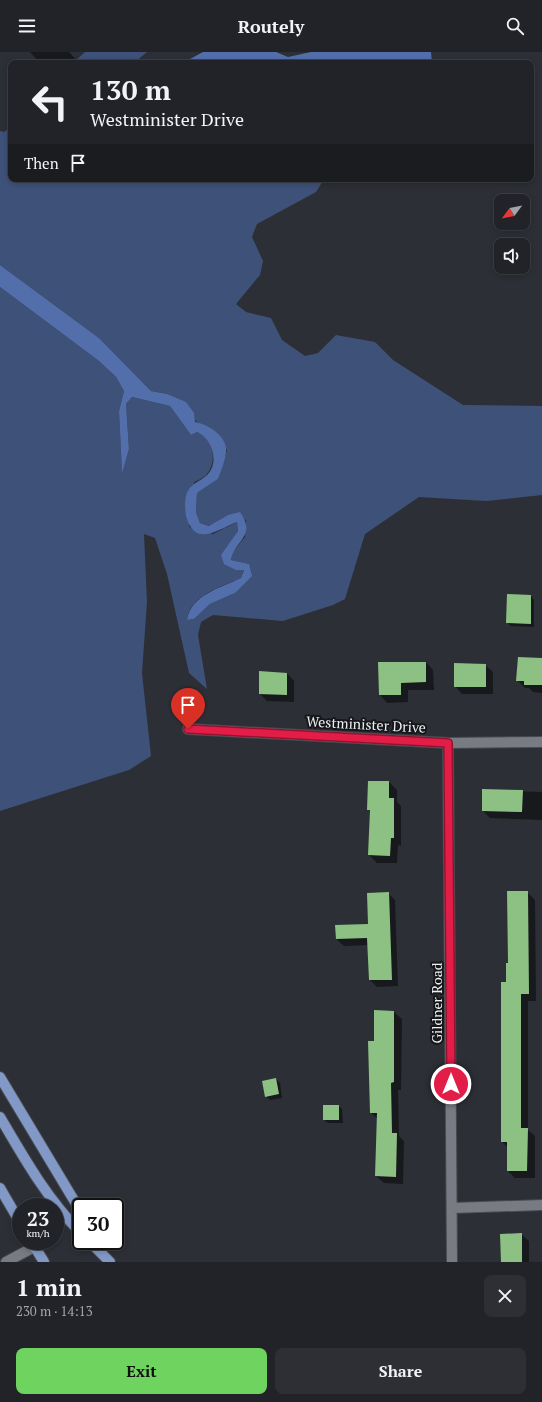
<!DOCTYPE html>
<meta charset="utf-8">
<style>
body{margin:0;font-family:"PT Serif",serif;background:#2d2f34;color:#f1f3f6;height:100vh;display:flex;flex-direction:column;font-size:15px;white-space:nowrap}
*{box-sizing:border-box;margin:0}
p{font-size:13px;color:#a2a4a8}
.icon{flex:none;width:22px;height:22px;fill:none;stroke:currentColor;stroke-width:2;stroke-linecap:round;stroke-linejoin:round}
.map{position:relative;height:1210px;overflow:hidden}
.drawer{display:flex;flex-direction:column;background:#212328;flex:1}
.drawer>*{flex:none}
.hud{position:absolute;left:8px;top:8px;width:526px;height:122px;border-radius:8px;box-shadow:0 2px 6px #0003,0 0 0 1px #3e4045;background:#212328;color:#f1f3f6;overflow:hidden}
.needle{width:26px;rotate:238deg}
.tools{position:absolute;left:494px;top:142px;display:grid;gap:8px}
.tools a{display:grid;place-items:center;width:36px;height:36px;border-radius:8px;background:#212328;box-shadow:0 2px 6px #0003,0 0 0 1px #3e4045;font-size:20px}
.speed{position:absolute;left:12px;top:1146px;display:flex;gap:8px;font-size:20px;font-weight:700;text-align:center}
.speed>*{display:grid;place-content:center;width:52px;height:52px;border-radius:50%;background:#212328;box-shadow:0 2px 6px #0003,0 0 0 1px #3e4045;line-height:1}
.speed small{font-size:10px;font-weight:400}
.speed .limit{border:2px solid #111;border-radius:6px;background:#fff;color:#111}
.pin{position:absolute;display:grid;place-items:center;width:34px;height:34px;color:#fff;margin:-41px -17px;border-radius:50% 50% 50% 0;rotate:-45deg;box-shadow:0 0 4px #0007}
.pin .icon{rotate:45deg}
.me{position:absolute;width:44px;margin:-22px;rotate:0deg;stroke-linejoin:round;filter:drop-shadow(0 0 3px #0008)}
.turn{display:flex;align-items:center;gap:14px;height:84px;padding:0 16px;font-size:18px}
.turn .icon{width:52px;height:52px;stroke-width:2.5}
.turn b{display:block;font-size:28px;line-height:34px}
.then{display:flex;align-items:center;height:38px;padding:0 16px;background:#0003;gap:8px;font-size:15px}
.round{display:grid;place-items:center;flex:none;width:42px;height:42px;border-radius:8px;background:#2d2f34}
.headline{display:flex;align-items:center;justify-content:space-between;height:68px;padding:0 16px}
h1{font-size:24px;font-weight:700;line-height:30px}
.button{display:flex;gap:8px;margin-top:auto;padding:8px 16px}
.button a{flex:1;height:46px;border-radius:8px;background:#6fd35f;color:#111;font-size:16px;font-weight:700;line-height:46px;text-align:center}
.button a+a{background:#2d2f34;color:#f1f3f6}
header{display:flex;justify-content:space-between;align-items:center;height:52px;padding:0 16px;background:#212328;font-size:18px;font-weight:700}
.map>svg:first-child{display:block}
.green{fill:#3e5178}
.water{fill:#526fac}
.shadow{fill:#0007}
.building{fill:#8dc184}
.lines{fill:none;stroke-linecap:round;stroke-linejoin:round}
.street-casing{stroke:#484b50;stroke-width:12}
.primary-casing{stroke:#484b50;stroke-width:12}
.street{stroke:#787b83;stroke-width:10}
.primary{stroke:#8299c8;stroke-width:10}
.route-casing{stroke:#92132f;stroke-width:10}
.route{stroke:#e11d48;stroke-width:7}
.labels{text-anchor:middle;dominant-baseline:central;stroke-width:4;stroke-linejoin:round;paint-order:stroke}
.street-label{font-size:14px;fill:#edeff3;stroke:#16171a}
</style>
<header><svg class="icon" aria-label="menu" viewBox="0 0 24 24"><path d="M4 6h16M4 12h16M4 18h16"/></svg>Routely<svg class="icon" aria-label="search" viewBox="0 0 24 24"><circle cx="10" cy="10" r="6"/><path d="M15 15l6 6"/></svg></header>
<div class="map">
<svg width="542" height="1210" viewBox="0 0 542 1210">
<rect width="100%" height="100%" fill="#2c2f35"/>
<!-- green -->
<path class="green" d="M85 0H147L134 11H73Z
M11 75V127H323V129L316 140 257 172 252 185 263 209 260 223 236 252 246 260 271 266 282 288 305 304 318 301 336 283 375 290 393 308 463 353 542 354V443L486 449 419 445 365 482 345 547 333 553 283 569 213 563 201 570 198 583 207 637 189 621 167 522 155 486 144 482 147 550 142 621 151 704 129 718 0 759V235L99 309 116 325 124 339 119 359 122 419 129 397 126 352 132 345 170 354 191 383 197 380C213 387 218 408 207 422 204 426 198 428 194 430L189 475 213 482 237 470 238 479 222 503 244 517 241 526C221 535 190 543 187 568L194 567 210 552 235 541 249 512 231 508 233 500 245 485 246 468 228 463 210 474 200 471 196 460 197 441 218 427 227 398 167 342 151 339 99 286 0 213V79L4 80Z"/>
<!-- water -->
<path class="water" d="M203 0H276L288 5 311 0H431L432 11H187L190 7Z
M0 213 99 286 151 339 167 342 186 350 194 361 195 370C207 372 228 384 226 400 225 409 221 419 218 427L197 441 196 460 200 471 209 474 228 463 240 460C257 484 235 488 231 508L249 512 252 524 235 541 210 552 194 567 187 568C191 543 220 536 241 526L244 518H236L224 512 221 503 238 479 237 470C217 478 195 496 186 464 185 457 184 445 188 439 192 431 199 430 206 424 220 412 213 387 197 380L191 383 170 354 132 345 126 352 129 397 122 421 119 359 124 339 116 325 99 309 0 235Z"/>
<!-- shadow -->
<path class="shadow" d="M30 0H69L79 11H40Z
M531 544 534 548V575L511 574 507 571Z
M542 607V641L533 640 529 636H525L518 629Z
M426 610 433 618 434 638H408V650L387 651 380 643 379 611Z
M485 613 493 620V642H462L455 634Z
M287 621 294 629V650L267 649 260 642Z
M368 730H389L397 738V750L401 754V794L398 793 397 811H377L369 803 371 760 368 757Z
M483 738 542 740V768L490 766 483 759Z
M527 840 535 848 536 949H528V1078L535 1084V1126H515L508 1119V1096L502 1090 507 931 509 912Z
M388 841 395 848 398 934 377 935 370 928 369 893 344 894 336 887 369 873Z
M375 959 394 960 402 967 401 1038H398L399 1084 404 1089 403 1132 384 1131 376 1124 378 1067 371 1061Z
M276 1027 280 1031 282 1046 270 1048 266 1044Z
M339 1054 342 1057 343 1071H328L324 1068Z
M521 1182 529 1189V1210H502Z"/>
<!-- building -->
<path class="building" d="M507 542 531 543V572L506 571Z
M518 605 542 606V633H524V629H516Z
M378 610H426V630L401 631V643H379Z
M454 611 486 612V635H454Z
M259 619 287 621V643L259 642Z
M368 729H389V746H394V786H391L390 804 368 803 370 758H367Z
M482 737 523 738 522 760 482 759Z
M507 839H528L529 942H521V1076H528L527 1119H507V1090H501V930H506V911H508Z
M389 840 392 928H369L367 886 336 887 335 873 368 872 367 841Z
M374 958 394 959V1030L391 1031 392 1081H397L396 1125 375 1124 377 1061H370L368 989H374Z
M276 1026 279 1042 265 1045 262 1029Z
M323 1053H339V1068H323Z
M522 1181V1210H501L500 1182Z"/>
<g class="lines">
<defs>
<path id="street" d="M188 677 448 691 542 690
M448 691 452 1210
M452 1156 542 1153
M6 1210 34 1195"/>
<path id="primary" d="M0 1025 81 1160
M0 1065C24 1106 47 1147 81 1181
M0 1136 21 1172
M31 1189 44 1210
M89 1189 110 1210"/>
</defs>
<!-- street casing -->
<use href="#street" class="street-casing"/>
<!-- primary casing -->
<use href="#primary" class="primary-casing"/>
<!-- street -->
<use href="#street" class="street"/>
<!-- primary -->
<use href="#primary" class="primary"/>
</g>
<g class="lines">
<defs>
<path id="route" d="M188 677 448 691 451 1032"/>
</defs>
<!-- route casing -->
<use href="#route" class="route-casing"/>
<!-- route -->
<use href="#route" class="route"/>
</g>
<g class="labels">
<!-- street labels -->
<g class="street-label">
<text transform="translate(366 672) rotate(3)">Westminister Drive</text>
<text transform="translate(436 951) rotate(-90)">Gildner Road</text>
</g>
</g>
</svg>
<div class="tools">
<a><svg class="needle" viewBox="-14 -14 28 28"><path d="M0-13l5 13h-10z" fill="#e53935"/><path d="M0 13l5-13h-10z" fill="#a2a4a8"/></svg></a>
<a><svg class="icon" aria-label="sound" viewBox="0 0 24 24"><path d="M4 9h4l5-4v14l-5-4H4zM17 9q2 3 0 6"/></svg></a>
</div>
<div class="speed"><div>23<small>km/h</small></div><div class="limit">30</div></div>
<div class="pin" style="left:188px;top:677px;background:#d93025"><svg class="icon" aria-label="arrive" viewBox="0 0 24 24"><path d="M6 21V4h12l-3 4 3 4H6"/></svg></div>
<svg class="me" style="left:451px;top:1032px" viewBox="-20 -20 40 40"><circle r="17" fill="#e11d48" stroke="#fff" stroke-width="3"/><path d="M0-11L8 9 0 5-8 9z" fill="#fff"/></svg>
<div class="hud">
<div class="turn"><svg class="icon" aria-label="left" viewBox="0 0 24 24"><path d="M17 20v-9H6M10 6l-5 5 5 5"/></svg><div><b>130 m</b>Westminister Drive</div></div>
<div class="then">Then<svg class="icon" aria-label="arrive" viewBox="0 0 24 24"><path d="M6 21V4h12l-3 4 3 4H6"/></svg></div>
</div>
</div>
<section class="drawer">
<div class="headline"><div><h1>1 min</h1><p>230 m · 14:13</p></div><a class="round"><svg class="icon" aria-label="close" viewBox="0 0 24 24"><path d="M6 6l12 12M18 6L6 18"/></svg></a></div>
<div class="button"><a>Exit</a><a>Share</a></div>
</section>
